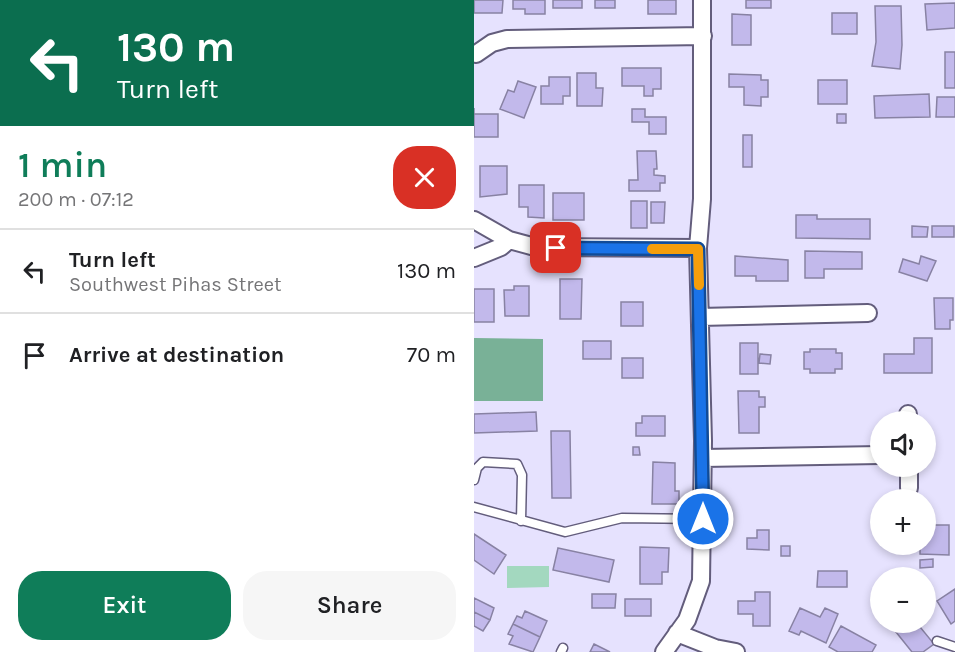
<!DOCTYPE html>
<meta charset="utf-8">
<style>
body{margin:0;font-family:Karla,sans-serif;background:#f6f6f6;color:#202124;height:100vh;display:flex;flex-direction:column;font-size:22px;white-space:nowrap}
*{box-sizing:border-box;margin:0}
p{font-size:20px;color:#757577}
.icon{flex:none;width:33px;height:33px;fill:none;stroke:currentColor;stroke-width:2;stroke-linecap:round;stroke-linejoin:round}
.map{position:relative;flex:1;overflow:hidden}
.panel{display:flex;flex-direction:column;background:#fff;width:474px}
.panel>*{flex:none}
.banner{background:#0b6e4f;color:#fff;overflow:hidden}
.buttons{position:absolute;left:396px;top:411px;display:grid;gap:12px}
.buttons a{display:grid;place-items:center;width:66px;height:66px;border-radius:50%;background:#fff;box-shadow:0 3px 9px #0003;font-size:30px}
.pin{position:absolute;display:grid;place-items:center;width:51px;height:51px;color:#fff;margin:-26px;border-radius:12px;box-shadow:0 3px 9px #0006}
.me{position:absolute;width:66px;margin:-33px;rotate:0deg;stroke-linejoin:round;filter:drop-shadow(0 0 4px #0008)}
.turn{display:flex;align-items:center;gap:21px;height:126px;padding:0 18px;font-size:27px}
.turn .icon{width:78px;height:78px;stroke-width:2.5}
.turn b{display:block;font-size:42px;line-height:51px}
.round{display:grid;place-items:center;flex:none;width:63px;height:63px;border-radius:24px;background:#f6f6f6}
.summary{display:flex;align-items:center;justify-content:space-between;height:102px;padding:0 18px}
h1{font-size:36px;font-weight:600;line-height:45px;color:#0f7d59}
.primary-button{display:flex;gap:12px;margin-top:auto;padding:12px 18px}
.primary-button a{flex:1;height:69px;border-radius:24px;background:#0f7d59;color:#fff;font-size:24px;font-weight:600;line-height:69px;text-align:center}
.primary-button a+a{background:#f6f6f6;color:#202124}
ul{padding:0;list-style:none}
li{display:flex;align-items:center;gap:18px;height:84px;padding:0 18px;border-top:2px solid #e0e0e0}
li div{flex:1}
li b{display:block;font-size:22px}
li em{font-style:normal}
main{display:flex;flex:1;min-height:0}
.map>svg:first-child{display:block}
.green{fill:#a3d8bf}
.forest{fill:#79b197}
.building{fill:#c2b9eb;stroke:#8882a3;stroke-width:1.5}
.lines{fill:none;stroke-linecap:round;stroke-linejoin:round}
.lane-casing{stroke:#635d7c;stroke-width:11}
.street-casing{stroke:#635d7c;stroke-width:20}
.lane{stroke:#fff;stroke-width:8}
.street{stroke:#fff;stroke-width:16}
.route-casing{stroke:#114b97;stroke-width:15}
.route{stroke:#1a73e8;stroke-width:10}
.slow{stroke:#f59e0b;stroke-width:10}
</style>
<main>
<section class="panel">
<div class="banner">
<div class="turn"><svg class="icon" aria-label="left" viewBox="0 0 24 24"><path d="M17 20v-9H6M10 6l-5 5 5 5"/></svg><div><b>130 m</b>Turn left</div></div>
</div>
<div class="summary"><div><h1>1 min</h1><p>200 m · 07:12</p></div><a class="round" style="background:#d93025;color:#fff"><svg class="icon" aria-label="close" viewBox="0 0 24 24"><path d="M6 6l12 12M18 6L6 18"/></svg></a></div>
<ul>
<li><svg class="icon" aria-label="left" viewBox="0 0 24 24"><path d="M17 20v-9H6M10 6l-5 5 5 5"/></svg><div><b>Turn left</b><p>Southwest Pihas Street</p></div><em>130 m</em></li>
<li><svg class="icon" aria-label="arrive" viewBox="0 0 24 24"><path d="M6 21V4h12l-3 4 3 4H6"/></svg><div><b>Arrive at destination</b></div><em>70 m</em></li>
</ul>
<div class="primary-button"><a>Exit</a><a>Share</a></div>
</section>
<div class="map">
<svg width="481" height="652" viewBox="0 0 481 652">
<rect width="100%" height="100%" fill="#e6e2fe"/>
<!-- green -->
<path class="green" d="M33 566H75V587L33 588Z"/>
<!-- forest -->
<path class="forest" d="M0 338 69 339V401H0Z"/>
<!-- building -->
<path class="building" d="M0 0H29L28 13H0Z
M39 0H71V14H51V9H39Z
M79 0H108V8H79Z
M121 0H141V8H121Z
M174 0H202V14H174Z
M272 0H297V8H272Z
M481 3V28L453 30 451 4Z
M401 6H427L428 45 426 69 398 66 402 42Z
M358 13H383V34H358Z
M258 14 277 15V45H258Z
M471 52H481V88H471Z
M148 68H187V89H179V96H170V86H148Z
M103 73H122V88H129L128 106H103Z
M255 74 287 75V80H294V97H287V106L270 105V87H255Z
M75 77H96V96H89V104H67V86H75Z
M344 80H373V104H344Z
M44 81 62 87 50 118 26 109 34 90 40 92Z
M455 94 456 117 401 118 400 96Z
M463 97H481V117H462Z
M0 108V114H24V137H0Z
M158 109H171V117H192V134H175V122H158Z
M363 114H372V123H363Z
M269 135H278V167H269Z
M163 151H182L183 169H180V175L191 176V183H186V191H155V180H164Z
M6 166H33V194L6 197Z
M45 185H70V218L54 217V207H45Z
M79 193H110V220H79Z
M157 201H173V228H157Z
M177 202H191L190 223H177Z
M322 215H343V219H396V239L322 238Z
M438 226 454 227 453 237H438Z
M458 226H480V237H458Z
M331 251 388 252V269H350V278H331Z
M261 256 314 260V281H282V276H261Z
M447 256 462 261 453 281 425 272 429 259 445 264Z
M86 279H108L107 319H86Z
M40 286H55V316H31L30 290H40Z
M0 289H20V322H0Z
M460 298H479V320H476V329H461Z
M147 302H169V326H147Z
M440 338H458V373H410V354H440Z
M109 341H137V359H109Z
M266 343H284V374H266Z
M336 349H362V353H368V369H361V373H336V369H330V352H336Z
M286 354 297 355 296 364 285 363Z
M148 358H169V378H148Z
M264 391H285V397H291V407H285V433H265Z
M62 412 63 431 0 433V414Z
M168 416H191V436H162V423H168Z
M77 431H96L97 498H78Z
M159 447H165L166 455H159Z
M179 462 201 463V491H205V504H178Z
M452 525H475V555L446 554V544H452Z
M283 530H295V550L273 549V538H283Z
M0 534 32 555 20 574 0 560Z
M307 546H316V556H307Z
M166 547 195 548 194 572H188V584H166Z
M84 548 140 560 135 582 79 570Z
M459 559V567L446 568V560Z
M344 571H373V587H343Z
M481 589V621L477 624 463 601Z
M281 592H296V626H279V614H264V601H281Z
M118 594H142L141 608H118Z
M0 598 20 608 16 620 0 612Z
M151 599H177V616H151Z
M326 608 346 617 351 608 364 614 352 643 327 631 325 635 315 631Z
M51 611 73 621 66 637 39 624 43 616 48 618Z
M0 612 16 620 9 631 0 626Z
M434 622H442L460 644 449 652H438L422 632Z
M39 624 66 637 59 652 35 644 39 636 34 634Z
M367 626 402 645 398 652H364L355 647Z
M120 644 136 652H116Z"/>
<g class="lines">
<defs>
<path id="lane" d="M0 480 3 468 9 462 43 464 48 475 47 521
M0 507 91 532 148 518 229 519
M463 641 481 647
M87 652 89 648"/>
<path id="street" d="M2 54 18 43 33 39 229 36
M0 220 35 240 61 247 224 248
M0 258 27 247 35 240
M226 317 394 313
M434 414V422
M229 458 406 455
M435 466V488
M203 633 241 648 262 652
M190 652 213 620 227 581 229 441 224 248 228 199V0"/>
</defs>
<!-- lane casing -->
<use href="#lane" class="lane-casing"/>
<!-- street casing -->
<use href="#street" class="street-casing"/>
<!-- lane -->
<use href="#lane" class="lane"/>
<!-- street -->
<use href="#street" class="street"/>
</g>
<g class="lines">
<defs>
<path id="route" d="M82 248 224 249 229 519"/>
</defs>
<!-- route casing -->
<use href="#route" class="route-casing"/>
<!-- route -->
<use href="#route" class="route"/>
<!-- slow -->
<path class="slow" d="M178 249H224L225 285"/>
</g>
</svg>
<div class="buttons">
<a><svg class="icon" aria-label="sound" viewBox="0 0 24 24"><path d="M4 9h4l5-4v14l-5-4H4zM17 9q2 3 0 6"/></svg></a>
<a>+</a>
<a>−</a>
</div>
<div class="pin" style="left:82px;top:248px;background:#d93025"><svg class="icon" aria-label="arrive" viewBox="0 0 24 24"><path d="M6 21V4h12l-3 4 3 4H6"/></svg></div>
<svg class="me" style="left:229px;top:519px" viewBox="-20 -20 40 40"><circle r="17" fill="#1a73e8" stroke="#fff" stroke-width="3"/><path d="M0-11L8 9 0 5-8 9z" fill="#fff"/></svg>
</div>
</main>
